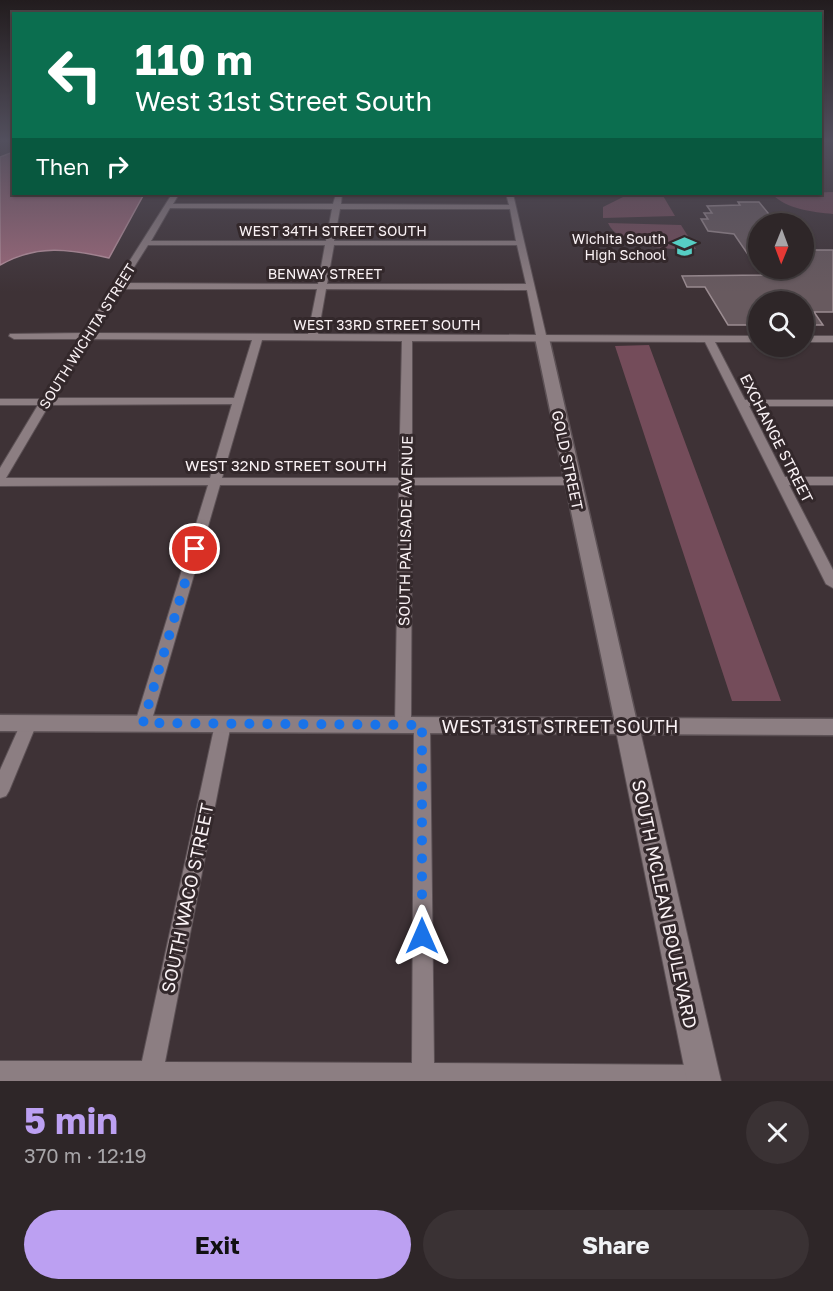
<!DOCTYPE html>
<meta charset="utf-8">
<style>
body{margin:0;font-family:"Golos Text",sans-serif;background:#3a3234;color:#f1f3f6;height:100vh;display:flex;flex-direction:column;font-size:22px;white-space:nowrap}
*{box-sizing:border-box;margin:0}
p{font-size:20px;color:#a7a5a8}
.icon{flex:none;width:33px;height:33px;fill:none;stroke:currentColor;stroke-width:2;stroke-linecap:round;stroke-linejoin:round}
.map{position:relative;height:1081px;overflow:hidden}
.details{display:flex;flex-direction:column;background:#2e2628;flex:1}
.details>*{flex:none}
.guide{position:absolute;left:12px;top:12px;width:810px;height:183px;border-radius:0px;box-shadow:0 2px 4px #0004,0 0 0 2px #494345;background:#0b6e4f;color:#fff;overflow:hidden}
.needle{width:39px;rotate:181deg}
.controls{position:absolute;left:748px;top:213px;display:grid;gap:12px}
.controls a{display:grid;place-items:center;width:66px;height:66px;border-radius:50%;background:#2e2628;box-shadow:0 2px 4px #0004,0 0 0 2px #494345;font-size:30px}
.pin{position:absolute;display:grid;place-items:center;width:51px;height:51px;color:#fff;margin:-26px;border:3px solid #fff;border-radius:50%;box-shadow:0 2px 6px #0007}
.me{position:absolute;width:66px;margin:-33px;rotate:0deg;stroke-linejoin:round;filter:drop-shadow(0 0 4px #0008)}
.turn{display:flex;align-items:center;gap:21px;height:126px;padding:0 24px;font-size:27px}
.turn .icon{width:78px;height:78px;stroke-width:2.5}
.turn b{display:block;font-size:42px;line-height:51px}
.then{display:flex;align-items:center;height:57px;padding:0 24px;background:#0003;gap:12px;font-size:22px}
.round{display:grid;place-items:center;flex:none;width:63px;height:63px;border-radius:32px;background:#3a3234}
.overview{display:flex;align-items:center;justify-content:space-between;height:102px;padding:0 24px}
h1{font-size:36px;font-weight:700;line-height:45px;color:#bca0f2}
.cta{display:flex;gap:12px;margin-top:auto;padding:12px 24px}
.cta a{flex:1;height:69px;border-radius:36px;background:#bca0f2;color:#111;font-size:24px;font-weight:700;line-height:69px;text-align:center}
.cta a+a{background:#3a3234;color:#f1f3f6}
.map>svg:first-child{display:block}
.green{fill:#744c5a}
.water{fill:#9e6a7c;stroke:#ba93a0;stroke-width:1.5}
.building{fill:#685a5f;stroke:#9b8c91;stroke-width:1.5}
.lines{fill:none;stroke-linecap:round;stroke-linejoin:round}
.minor-casing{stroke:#5c5155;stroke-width:2}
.tertiary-casing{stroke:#5c5155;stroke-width:3}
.secondary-casing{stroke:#5c5155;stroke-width:2}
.minor{fill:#8c7e82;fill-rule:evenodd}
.tertiary{fill:#8c7e82;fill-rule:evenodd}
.secondary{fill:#8c7e82;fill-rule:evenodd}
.route{stroke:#1a73e8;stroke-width:10;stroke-dasharray:0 18}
.labels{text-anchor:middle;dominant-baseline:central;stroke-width:6;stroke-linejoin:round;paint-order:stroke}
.far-street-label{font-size:14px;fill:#faf2f5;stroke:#33282b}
.far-poi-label{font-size:14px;fill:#faf2f5;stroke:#33282b;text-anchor:end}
.street-label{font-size:15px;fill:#faf2f5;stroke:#33282b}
.near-street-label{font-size:18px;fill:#faf2f5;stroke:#33282b}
</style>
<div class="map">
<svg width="833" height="1081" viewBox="0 0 833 1081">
<rect width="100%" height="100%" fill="#3e3236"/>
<!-- green -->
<path class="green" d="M833 192V214C813 212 786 209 772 194Z
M662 194 675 216 603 218V207L623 197Z
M608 223 681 225 696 249C672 250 619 248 608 223Z
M649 345 781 701H732L615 346Z"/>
<!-- water -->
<path class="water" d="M13 152 14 194H144L109 258C70 249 37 244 0 265V157Z"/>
<!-- building -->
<path class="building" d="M738 202H759L777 224H759V268H804V250H833V312H814L823 325H804V302H759V325H728L705 287H687L682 276 762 275 734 234 708 231 701 219H708L704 213H712L707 206 740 205Z"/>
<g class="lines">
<defs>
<path id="minor" d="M172 194H179L173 204H333L336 194H342L341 204 509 205 506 194H513L546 335 759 336V342H715L745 400H833V406H749L785 477H833V485H789L833 570V588L826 584 705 342 412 341V478L573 477 579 481 573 485H412L411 725 409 729 403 731 397 729 395 725 399 485H220L151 723 149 727 143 729 137 727 135 723 208 485 0 486V468L38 405H0V399H42L80 339H14L9 336 10 334 84 333ZM170 208 332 209 326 241H151ZM340 209H510L516 241H334ZM148 245H325L318 284 124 283ZM334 245H517L526 284H327ZM121 289H317L308 334 93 333ZM326 289 527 290 536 335 318 334ZM90 339 252 340 234 398H53ZM262 340 402 341 399 478H222ZM232 404 210 478H6L49 405Z
M804 336H833V342H804Z
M29 717 35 719 37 723 9 791 6 796 0 798V770L21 723 23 719Z
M223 718 229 720 231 724 165 1062 412 1063 414 725 416 721 422 719 428 721 430 725 434 1063 703 1065 711 1068 714 1076 712 1081H0V1061H142L215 724 217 720Z"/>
<path id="tertiary" d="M542 334 549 338 636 718 833 719V735L0 731V715L614 718 535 338Z"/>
<path id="secondary" d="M627 717 636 720 639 726 721 1081H687L615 726 618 720Z"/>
</defs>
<!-- minor casing -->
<use href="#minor" class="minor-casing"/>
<!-- tertiary casing -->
<use href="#tertiary" class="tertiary-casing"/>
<!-- secondary casing -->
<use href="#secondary" class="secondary-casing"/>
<!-- minor -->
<use href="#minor" class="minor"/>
<!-- tertiary -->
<use href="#tertiary" class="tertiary"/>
<!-- secondary -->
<use href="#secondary" class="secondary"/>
</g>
<!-- sky -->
<linearGradient id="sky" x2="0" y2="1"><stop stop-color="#221c1e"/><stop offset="0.48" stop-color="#524f5d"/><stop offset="1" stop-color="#524f5d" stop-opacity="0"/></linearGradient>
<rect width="833" height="292" fill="url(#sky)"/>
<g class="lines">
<!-- route -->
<path class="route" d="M195 549 143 723 422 725V936"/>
</g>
<!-- icons -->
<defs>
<symbol id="school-bare" viewBox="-9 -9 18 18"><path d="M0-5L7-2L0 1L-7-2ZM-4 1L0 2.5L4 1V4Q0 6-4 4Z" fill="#56cec4" stroke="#33282b" stroke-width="2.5" paint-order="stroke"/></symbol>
</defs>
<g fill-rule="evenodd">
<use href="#school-bare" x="668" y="230" width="33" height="33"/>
</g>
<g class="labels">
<!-- far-street labels -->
<g class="far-street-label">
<text x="333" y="230">WEST 34TH STREET SOUTH</text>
<text x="325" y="273">BENWAY STREET</text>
<text x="387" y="324">WEST 33RD STREET SOUTH</text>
<text transform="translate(87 336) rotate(-58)">SOUTH WICHITA STREET</text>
</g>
<!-- far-poi labels -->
<g class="far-poi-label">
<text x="666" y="238">Wichita South<tspan x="666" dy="16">High School</tspan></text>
</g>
<!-- street labels -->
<g class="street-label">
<text transform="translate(777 438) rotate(63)">EXCHANGE STREET</text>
<text transform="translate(568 460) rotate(78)">GOLD STREET</text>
<text x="286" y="465">WEST 32ND STREET SOUTH</text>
<text transform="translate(405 531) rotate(-89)">SOUTH PALISADE AVENUE</text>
</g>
<!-- near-street labels -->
<g class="near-street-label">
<text x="560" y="726">WEST 31ST STREET SOUTH</text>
<text transform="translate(187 898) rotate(-78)">SOUTH WACO STREET</text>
<text transform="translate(665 904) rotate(78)">SOUTH MCLEAN BOULEVARD</text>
</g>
</g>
</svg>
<div class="controls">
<a><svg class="needle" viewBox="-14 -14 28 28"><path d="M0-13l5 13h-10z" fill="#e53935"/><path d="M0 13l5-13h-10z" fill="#a7a5a8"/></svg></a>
<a><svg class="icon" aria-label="search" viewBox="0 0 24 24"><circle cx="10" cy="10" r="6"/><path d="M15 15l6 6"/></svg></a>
</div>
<div class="pin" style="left:195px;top:549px;background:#d93025"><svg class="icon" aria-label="arrive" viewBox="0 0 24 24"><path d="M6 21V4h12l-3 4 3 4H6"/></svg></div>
<svg class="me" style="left:422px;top:936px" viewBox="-20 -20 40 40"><path d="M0-17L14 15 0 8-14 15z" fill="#1a73e8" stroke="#fff" stroke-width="4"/></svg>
<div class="guide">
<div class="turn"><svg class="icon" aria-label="left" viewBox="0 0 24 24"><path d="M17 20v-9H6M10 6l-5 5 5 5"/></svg><div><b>110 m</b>West 31st Street South</div></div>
<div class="then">Then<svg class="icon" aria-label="right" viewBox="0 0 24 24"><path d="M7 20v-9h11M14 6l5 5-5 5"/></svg></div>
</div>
</div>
<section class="details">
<div class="overview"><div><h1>5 min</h1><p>370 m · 12:19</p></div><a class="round"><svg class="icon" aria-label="close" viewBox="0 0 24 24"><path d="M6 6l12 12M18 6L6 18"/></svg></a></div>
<div class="cta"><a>Exit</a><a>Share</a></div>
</section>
